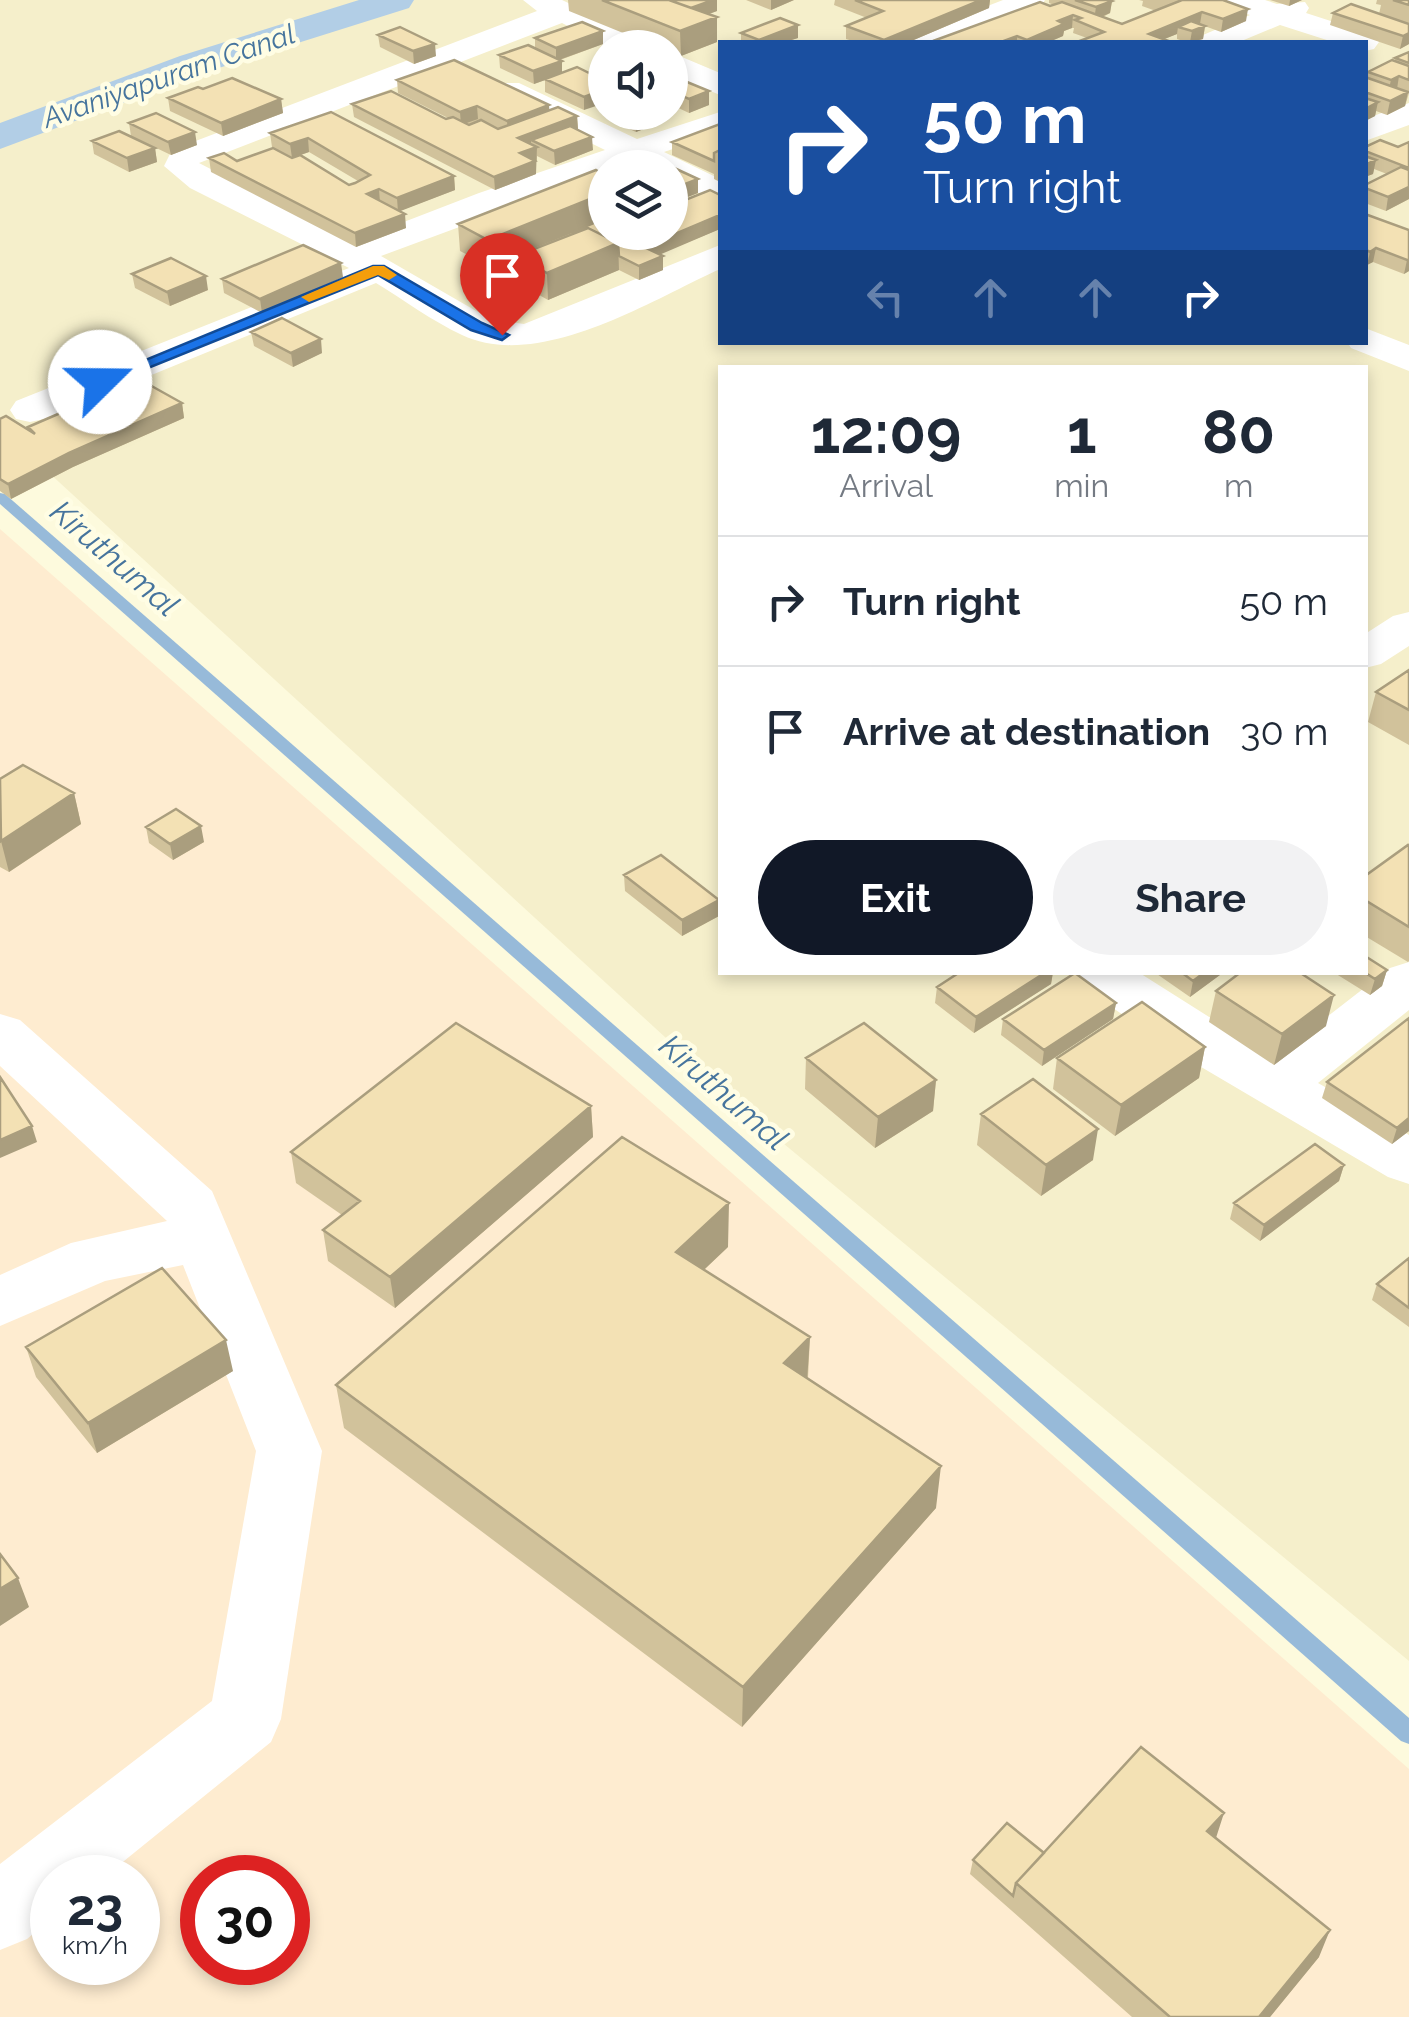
<!DOCTYPE html>
<style>
body{margin:0;font-family:Raleway,sans-serif;background:#f2f2f3;color:#1f2937;height:100vh;display:flex;flex-direction:column;font-size:38px;white-space:nowrap}
*{box-sizing:border-box;margin:0}
p{font-size:32px;color:#747a83}
.icon{flex:none;width:55px;height:55px;fill:none;stroke:currentColor;stroke-width:2;stroke-linecap:round;stroke-linejoin:round}
.map{position:relative;flex:1;overflow:hidden}
.drawer{position:absolute;left:718px;top:365px;width:650px;height:610px;display:flex;flex-direction:column;background:#fff;border-radius:0px;box-shadow:0 5px 15px #0003}
.drawer>*{flex:none}
.guide{position:absolute;left:718px;top:40px;width:650px;height:305px;border-radius:0px;box-shadow:0 5px 15px #0003;background:#1a4fa0;color:#fff;overflow:hidden}
.buttons{position:absolute;left:588px;top:30px;display:grid;gap:20px}
.buttons a{display:grid;place-items:center;width:100px;height:100px;border-radius:50%;background:#fff;box-shadow:0 5px 15px #0003;font-size:50px}
.speed{position:absolute;left:30px;top:1855px;display:flex;gap:20px;font-size:50px;font-weight:700;text-align:center}
.speed>*{display:grid;place-content:center;width:130px;height:130px;border-radius:50%;background:#fff;box-shadow:0 5px 15px #0003;line-height:1}
.speed small{font-size:25px;font-weight:400}
.speed .limit{border:15px solid #d22;background:#fff;color:#111}
.pin{position:absolute;display:grid;place-items:center;width:85px;height:85px;color:#fff;margin:-102px -42px;border-radius:50% 50% 50% 0;rotate:-45deg;box-shadow:0 0 10px #0007}
.pin .icon{rotate:45deg}
.me{position:absolute;width:110px;margin:-55px;rotate:68deg;stroke-linejoin:round;filter:drop-shadow(0 0 8px #0008)}
.turn{display:flex;align-items:center;gap:35px;height:210px;padding:0 40px;font-size:45px}
.turn .icon{width:130px;height:130px;stroke-width:2.5}
.turn b{display:block;font-size:70px;line-height:85px}
.lanes{display:flex;align-items:center;height:95px;padding:0 40px;background:#0003;justify-content:center;gap:50px;direction:ltr}
.lanes .off{opacity:.35}
.eta{display:flex;justify-content:space-evenly;align-items:center;height:170px;text-align:center}
.eta b{font-size:60px;font-weight:700;line-height:70px}
.button{display:flex;gap:20px;margin-top:auto;padding:20px 40px}
.button a{flex:1;height:115px;border-radius:60px;background:#111827;color:#fff;font-size:40px;font-weight:700;line-height:115px;text-align:center}
.button a+a{background:#f2f2f3;color:#1f2937}
ul{padding:0;list-style:none}
li{display:flex;align-items:center;gap:30px;height:130px;padding:0 40px;border-top:2px solid #e0e1e3}
li div{flex:1}
li b{display:block;font-size:38px}
li em{font-style:normal}
.map>svg:first-child{display:block}
.residential{fill:#f5efcb;fill-rule:evenodd}
.commercial{fill:#feecd0;fill-rule:evenodd}
.lines{fill:none;stroke-linecap:round;stroke-linejoin:round}
.stream{fill:#97bad9;fill-rule:evenodd}
.canal{fill:#b2cee6;fill-rule:evenodd}
.street{fill:#fff;fill-rule:evenodd}
.wall{fill:#d1c29b}
.shaded-wall{fill:#aa9e7e}
.building{fill:#f3e1b4;stroke:#aa9e7e;stroke-width:2.5}
.route{fill:#1a73e8;stroke:#114b97;stroke-width:2.5}
.slow{fill:#f59e0b}
.labels{text-anchor:middle;dominant-baseline:central;stroke-width:9;stroke-linejoin:round;paint-order:stroke}
.far-water-label{font-size:28px;font-style:italic;fill:#46749d;stroke:#fffde4}
.water-label{font-size:32px;font-style:italic;fill:#46749d;stroke:#fffde4}
</style>
<div class="map">
<svg width="1409" height="2017" viewBox="0 0 1409 2017">
<rect width="100%" height="100%" fill="#fdfadd"/>
<!-- residential -->
<path class="residential" d="M0 0H1409V1661L761 1125 0 428ZM720 42H1365V342H720ZM605 48H670V112H605ZM605 168H670V232H605ZM720 368H1365V972H720Z"/>
<!-- commercial -->
<path class="commercial" d="M0 529 1409 1769V2017H0ZM52 1878H138V1962H52ZM202 1878H288V1962H202Z"/>
<g class="lines">
<!-- stream -->
<path class="stream" d="M0 493 5 494 1409 1718V1744L1401 1741 0 504Z"/>
<!-- canal -->
<path class="canal" d="M359 0H414L409 8 206 72 0 149V123L180 56Z"/>
<!-- street -->
<path class="street" d="M523 0H562L648 41 652 48H611L562 23 199 163 352 242 479 193 605 150 497 97 492 90 497 83H519L637 139 720 112V133L664 152 720 179V202L670 181V168H642L633 163 605 168V173L381 256 490 319 524 324 720 245V269C648 302 539 371 462 335 432 321 404 300 376 283L44 419 30 422 16 419 10 410 16 401 349 268 190 188 164 166 172 150 537 11Z
M1003 0H1045L1041 6 950 42H908L913 35Z
M1219 0H1265L1277 4 1305 2 1309 8 1306 13 1374 35 1379 42 1374 49 1365 51V42H1333L1280 25 1239 42H1199L1203 35 1250 15 1223 6Z
M670 52 720 73V95L670 74Z
M1409 103V125L1365 141V119Z
M1365 328 1409 345V371L1351 348 1347 342H1365Z
M1409 612V646L1381 664 1365 668V634L1393 616Z
M1409 962V1010L1318 1083 1409 1135V1184L1388 1177 1191 1061 1079 985 1071 972H1138L1274 1058 1390 968Z
M0 1014 20 1020 212 1191 322 1451 281 1719 271 1742 103 1878H52V1918L27 1939 0 1950V1864L212 1701 256 1451 183 1265 105 1281 0 1326V1275L71 1243 167 1221 0 1066Z"/>
</g>
<!-- wall -->
<path class="wall" d="M568 0H717V11L708 14 717 42 681 56 670 52V48H660L569 11Z
M746 0H794L771 10Z
M835 0H990L989 8 909 42H856L846 39V26L867 18 834 5Z
M1049 0H1109L1112 1 1110 13 1103 17 1122 24 1156 11 1142 6 1143 1 1139 0H1223L1246 21 1221 32 1199 24 1205 26 1203 39 1194 42H1186L1177 39V34L1164 39 1166 40V42H1077L1087 38 1073 33 1074 28H1072L1064 31 1063 36 1049 42H933L1054 5 1049 3Z
M1270 0H1302L1289 6Z
M1377 0H1409V44L1400 49 1330 25 1333 13 1379 14 1381 5 1376 4Z
M741 33 798 38 785 42H741Z
M378 35 436 56 414 64 380 47Z
M535 38 603 44 560 60 562 61V73L605 81 584 110 545 92V80L534 84 500 68 499 55 535 49Z
M1409 52V93L1405 106 1387 115 1376 111 1375 116 1365 121V77L1367 78 1368 72 1395 61V58Z
M670 75 709 105 689 113 670 104Z
M397 80 549 105V110L577 116 578 129 593 150 555 165 537 156V161H535L536 174 495 190 354 117 352 104 446 119 448 118 398 93Z
M203 89 281 99 283 113 223 136 170 111 168 98Z
M331 112 454 176 455 190 399 211 406 228 356 247 211 172 209 158 237 161 292 158 349 185 358 181 309 152 292 158 272 147 270 133Z
M611 112H659V123L636 132 611 121Z
M129 123 197 145 171 155 131 136Z
M720 124V182L714 179V174L672 155V142Z
M92 141 155 148 157 162 129 172 94 154Z
M1409 142V199L1386 211 1365 203V185L1387 174 1374 169 1373 174 1365 177V147H1398Z
M670 168 698 179V193L672 203V205L720 229 659 254 663 270 639 280 619 270 548 300 518 283 516 256 572 233 489 266 460 251 458 224 605 171V220L597 223 605 232H670Z
M1365 214 1409 230V271L1404 274 1373 262 1367 265 1365 264Z
M132 274 208 290 170 306 135 288Z
M343 277 262 313 224 293 222 279Z
M251 332 322 353 293 367 254 346Z
M182 403 184 418 73 467 11 499 0 491V419L29 431 28 427Z
M1409 670V745L1368 722 1376 692Z
M0 779 74 793 81 824 9 872 0 867Z
M146 827 204 842 173 860 149 843Z
M1409 846V961L1408 962 1365 936V876Z
M624 875 719 900V916L682 936 625 891Z
M1387 970 1382 986 1370 995 1333 972H1365Z
M960 972H1053L1051 984 974 1033 935 1003 937 987Z
M1154 972H1224L1190 997Z
M1216 991 1326 1026 1274 1065 1209 1022Z
M1116 1003 1113 1019 1042 1066 1001 1035 1003 1019Z
M1409 1018V1131L1392 1144 1322 1098 1327 1082Z
M1205 1047 1199 1078 1115 1136 1053 1089 1057 1058Z
M806 1058 936 1080 933 1111 875 1148 805 1089Z
M591 1106 593 1137 395 1308 328 1261 323 1230 342 1215 296 1183 291 1152Z
M981 1114 1093 1160 1041 1196 977 1145Z
M1344 1165 1339 1181 1260 1241 1230 1219 1234 1203Z
M728 1247 704 1270 810 1337 808 1378 936 1508 742 1727 344 1428 336 1385Z
M1409 1258V1327L1372 1300 1377 1284Z
M26 1347 233 1371 97 1453 36 1377Z
M1216 1838 1319 1957 1270 2017H1132L970 1874 973 1860Z"/>
<!-- shaded-wall -->
<path class="shaded-wall" d="M713 0H717V11L688 22V9Z
M771 0H794L771 10Z
M981 0H990L989 8 909 42H884V40Z
M1290 0H1302L1289 6Z
M1112 1 1110 13 1094 20 1096 7Z
M1248 9 1246 21 1221 32 1223 19Z
M1202 12 1200 24 1178 27 1177 34 1157 42 1149 34Z
M1073 15 1072 28 1064 31 1063 36 1049 42H1027V40L1058 21Z
M717 17V42L681 56 680 31Z
M798 25V38L785 42H759V40Z
M1205 26 1203 39 1190 42 1192 31Z
M603 31V44L556 61V48Z
M1409 33V44L1400 49 1403 36Z
M1017 36V42H1001Z
M435 44 436 56 414 64 413 51Z
M562 61V74L534 84 533 71Z
M1399 76 1397 89 1388 93 1391 80Z
M605 89V103L584 110V97Z
M709 91V105L689 113V99Z
M1408 92 1405 106 1387 115 1390 101Z
M281 99 283 113 223 136 221 123Z
M1378 102 1375 116 1365 121V109Z
M549 105 550 119 508 134 507 121Z
M477 106 478 119 461 125 460 112Z
M653 112H659V123L636 132 635 119Z
M577 116 578 129 531 140V147L518 138Z
M195 132 197 145 171 155 168 142Z
M592 137 593 150 555 165 554 151Z
M308 138 309 152 292 158 290 144Z
M537 147 536 174 495 190 494 177 520 153Z
M155 148 157 162 129 172 127 158Z
M1376 160 1373 174 1365 177V165Z
M454 176 455 190 398 212 397 198Z
M698 179V193L672 203V213L670 214V190Z
M1409 187V199L1386 211 1388 197Z
M379 189 380 203 367 194Z
M605 193V220L489 266 488 240Z
M405 214 406 228 356 247 355 233Z
M720 215V229L645 261 644 247Z
M618 243 619 270 548 300 547 273Z
M1376 248 1373 262 1367 265 1370 252Z
M663 256V270L639 280V266Z
M1409 259V271L1404 274 1407 260Z
M341 263 343 277 262 313 260 299Z
M206 276 208 290 170 306 167 292Z
M321 339 322 353 293 367 291 353Z
M182 403 184 418 73 467 11 499 8 484 69 453Z
M74 793 81 824 9 872 1 841Z
M201 826 204 842 173 860 170 844Z
M719 900V916L682 936V920Z
M1387 970 1382 986 1370 995 1375 979Z
M1046 972H1053L1051 984 974 1033 976 1017Z
M1205 972H1224L1190 997 1193 981Z
M1334 995 1326 1026 1274 1065 1282 1034Z
M1116 1003 1113 1019 1042 1066 1044 1050Z
M1205 1047 1199 1078 1115 1136 1121 1105Z
M936 1080 933 1111 875 1148 878 1117Z
M591 1106 593 1137 395 1308 390 1277Z
M1409 1118V1131L1392 1144 1397 1128Z
M32 1126 37 1142 0 1158V1140Z
M1098 1129 1093 1160 1041 1196 1046 1165Z
M1344 1165 1339 1181 1260 1241 1264 1225Z
M729 1203 728 1247 676 1296V1252Z
M810 1337 807 1381 784 1363Z
M226 1340 233 1371 97 1453 88 1423Z
M941 1466 936 1508 742 1727 743 1687Z
M18 1578 29 1607 0 1626V1589Z
M1224 1813 1215 1841 1207 1831Z
M1330 1930 1319 1957 1270 2017H1259Z"/>
<!-- building -->
<path class="building" d="M602 0H669L717 17 680 31Z
M669 0H713L691 8Z
M855 0H981L884 40 846 26 883 11Z
M1075 0H1109L1112 1 1096 7Z
M1182 0H1223L1248 9 1223 19 1202 12 1149 34 1166 40 1161 42H1077L1104 32 1075 20 1081 18 1073 15 1058 21 1064 24 1027 40 1017 36 1001 42 933 41 1040 2 1050 6 1062 2 1122 24Z
M1393 0H1409V5Z
M1351 4 1409 24V33L1403 36 1333 13Z
M780 18 798 25 759 40 741 33Z
M1191 21 1205 26 1192 31 1178 27Z
M582 22 603 31 556 48 535 38Z
M400 27 435 44 413 51 378 35Z
M528 45 562 61 533 71 499 55Z
M1409 52V63L1395 58Z
M454 60 549 105 507 121 477 106 460 112 397 80Z
M1392 60 1409 66V80L1399 76 1391 80 1368 72Z
M577 67 605 81V89L584 97 545 79Z
M670 75 709 91 689 99 670 91Z
M1365 77 1408 92 1390 101 1365 92Z
M232 78 281 99 221 123 168 98 198 87 203 89Z
M391 91 446 119 453 117 469 125 481 120 498 129 558 107 577 116 518 138 537 147 520 153 535 161 494 177 352 104Z
M1365 98 1378 102 1365 109Z
M331 112 454 176 397 198 379 189 367 194 405 214 355 233 209 158 224 153 237 161 273 148 292 158 300 155 349 185 355 183 370 175 308 138 290 144 270 133Z
M621 112H653L635 119Z
M156 113 195 132 168 142 129 123Z
M720 124V150L714 153V161L672 142Z
M570 126 592 137 554 151 531 140Z
M119 131 155 148 127 158 92 141Z
M1380 140 1398 147 1409 142V168L1365 151V147Z
M646 155 698 179 670 190V168H613Z
M1365 156 1376 160 1365 165Z
M1401 167 1409 170V187L1388 197 1365 188V185Z
M596 170 605 175V193L488 240 458 224Z
M710 190 720 195V215L644 247 663 256 639 266 619 256 618 243 588 228 574 233 572 232 596 222 605 227V232H670V206Z
M1365 214 1409 230V259L1407 260 1376 248 1370 252 1365 249Z
M588 228 618 243 547 273 516 256Z
M303 245 341 263 260 299 222 279Z
M171 258 206 276 167 292 132 274Z
M282 318 321 339 291 353 251 332Z
M139 379 182 403 69 453 8 484 0 479V419L6 416 35 434 28 427Z
M1409 670V710L1376 692Z
M23 765 74 793 1 841 0 779Z
M176 809 201 826 170 844 146 827Z
M1408 845 1409 846V927L1365 900V876Z
M661 855 719 900 682 920 624 875Z
M1365 956 1387 970 1375 979 1364 972H1365Z
M960 972H1046L976 1017 937 987Z
M1181 972H1205L1193 981Z
M1241 972H1299L1334 995 1282 1034 1216 991Z
M1075 973 1116 1003 1044 1050 1003 1019Z
M1142 1002 1205 1047 1121 1105 1057 1058Z
M1409 1018V1118L1397 1128 1327 1082Z
M456 1023 591 1106 390 1277 323 1230 360 1201 291 1152Z
M864 1023 936 1080 878 1117 806 1058Z
M0 1077 32 1126 0 1140Z
M1033 1079 1098 1129 1046 1165 981 1114Z
M622 1137 729 1203 676 1252 810 1337 784 1363 941 1466 743 1687 336 1385Z
M1315 1144 1344 1165 1264 1225 1234 1203Z
M1409 1258V1308L1377 1284Z
M162 1268 226 1340 88 1423 26 1347Z
M0 1554 18 1578 0 1589Z
M1141 1747 1224 1813 1207 1831 1330 1930 1259 2017H1170L1016 1883Z
M1007 1823 1044 1853 1016 1883 1013 1896 973 1860Z"/>
<!-- route -->
<path class="route" d="M373 266H384L482 323 509 335 502 340 471 330 378 275 106 385 92 382Z"/>
<!-- slow -->
<path class="slow" d="M373 266H384L397 275 389 280 378 275 309 302 301 297Z"/>
<g class="labels">
<!-- far-water labels -->
<g class="far-water-label">
<text transform="translate(169 76) rotate(-19)">Avaniyapuram Canal</text>
</g>
<!-- water labels -->
<g class="water-label">
<text transform="translate(115 558) rotate(41)">Kiruthumal</text>
<text transform="translate(724 1092) rotate(41)">Kiruthumal</text>
</g>
</g>
</svg>
<div class="buttons">
<a><svg class="icon" aria-label="sound" viewBox="0 0 24 24"><path d="M4 9h4l5-4v14l-5-4H4zM17 9q2 3 0 6"/></svg></a>
<a><svg class="icon" aria-label="layers" viewBox="0 0 24 24"><path d="M12 4l9 5-9 5-9-5zM3 14l9 5 9-5"/></svg></a>
</div>
<div class="speed"><div>23<small>km/h</small></div><div class="limit">30</div></div>
<div class="pin" style="left:502px;top:335px;background:#d93025"><svg class="icon" aria-label="arrive" viewBox="0 0 24 24"><path d="M6 21V4h12l-3 4 3 4H6"/></svg></div>
<svg class="me" style="left:100px;top:382px" viewBox="-20 -20 40 40"><circle r="19" fill="#fff"/><path d="M0-13L10 11 0 6-10 11z" fill="#1a73e8"/></svg>
<div class="guide">
<div class="turn"><svg class="icon" aria-label="right" viewBox="0 0 24 24"><path d="M7 20v-9h11M14 6l5 5-5 5"/></svg><div><b>50 m</b>Turn right</div></div>
<div class="lanes"><svg class="icon off" aria-label="left" viewBox="0 0 24 24"><path d="M17 20v-9H6M10 6l-5 5 5 5"/></svg><svg class="icon off" aria-label="ahead" viewBox="0 0 24 24"><path d="M12 20V5M6 11l6-6 6 6"/></svg><svg class="icon off" aria-label="ahead" viewBox="0 0 24 24"><path d="M12 20V5M6 11l6-6 6 6"/></svg><svg class="icon" aria-label="right" viewBox="0 0 24 24"><path d="M7 20v-9h11M14 6l5 5-5 5"/></svg></div>
</div>
<section class="drawer">
<div class="eta">
<div><b>12:09</b><p>Arrival</p></div>
<div><b>1</b><p>min</p></div>
<div><b>80</b><p>m</p></div>
</div>
<ul>
<li><svg class="icon" aria-label="right" viewBox="0 0 24 24"><path d="M7 20v-9h11M14 6l5 5-5 5"/></svg><div><b>Turn right</b></div><em>50 m</em></li>
<li><svg class="icon" aria-label="arrive" viewBox="0 0 24 24"><path d="M6 21V4h12l-3 4 3 4H6"/></svg><div><b>Arrive at destination</b></div><em>30 m</em></li>
</ul>
<div class="button"><a>Exit</a><a>Share</a></div>
</section>
</div>
